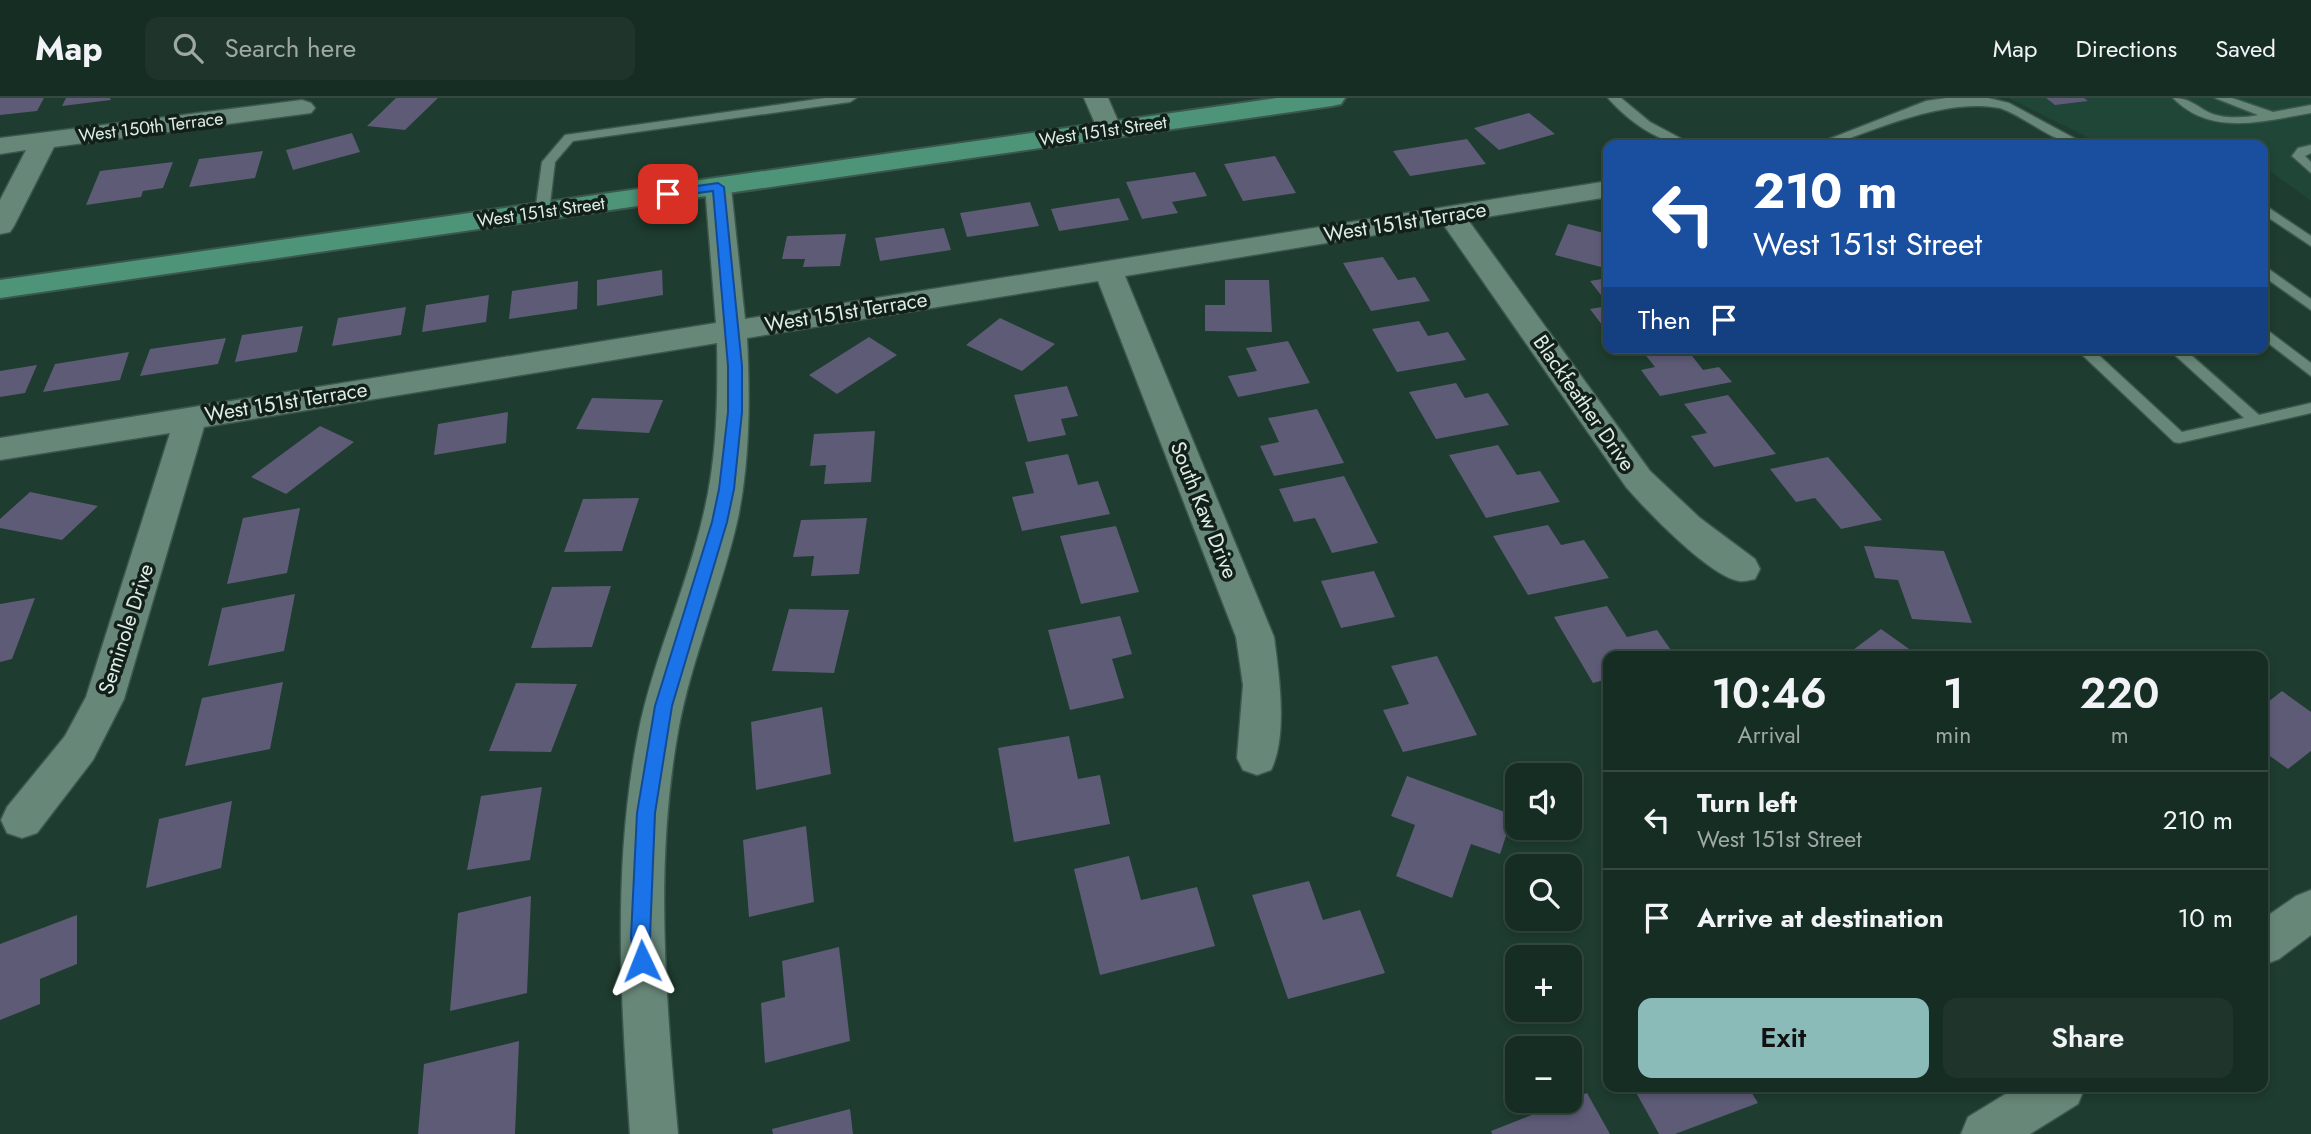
<!DOCTYPE html>
<meta charset="utf-8">
<style>
body{margin:0;font-family:Jost,sans-serif;background:#1f352b;color:#f1f3f6;height:100vh;display:flex;flex-direction:column;font-size:26px;white-space:nowrap}
*{box-sizing:border-box;margin:0}
p{font-size:23px;color:#9ea8a6}
.icon{flex:none;width:38px;height:38px;fill:none;stroke:currentColor;stroke-width:2;stroke-linecap:round;stroke-linejoin:round}
.map{position:relative;flex:1;overflow:hidden}
.panel{position:absolute;left:1603px;top:553px;width:665px;height:441px;display:flex;flex-direction:column;background:#162d23;border-radius:14px;box-shadow:0 4px 10px #0003,0 0 0 2px #354941}
.panel>*{flex:none}
.hud{position:absolute;left:1603px;top:42px;width:665px;height:214px;border-radius:14px;box-shadow:0 4px 10px #0003,0 0 0 2px #354941;background:#1a4fa0;color:#fff;overflow:hidden}
.controls{position:absolute;left:1505px;top:665px;display:grid;gap:14px}
.controls a{display:grid;place-items:center;width:77px;height:77px;border-radius:14px;background:#162d23;box-shadow:0 4px 10px #0003,0 0 0 2px #354941;font-size:35px}
.pin{position:absolute;display:grid;place-items:center;width:60px;height:60px;color:#fff;margin:-30px;border-radius:14px;box-shadow:0 4px 10px #0006}
.me{position:absolute;width:77px;margin:-38px;rotate:358deg;stroke-linejoin:round;filter:drop-shadow(0 0 5px #0008)}
.turn{display:flex;align-items:center;gap:24px;height:147px;padding:0 35px;font-size:32px}
.turn .icon{width:91px;height:91px;stroke-width:2.5}
.turn b{display:block;font-size:49px;line-height:60px}
.then{display:flex;align-items:center;height:66px;padding:0 35px;background:#0003;gap:14px;font-size:26px}
.eta{display:flex;justify-content:space-evenly;align-items:center;height:119px;text-align:center}
.eta b{font-size:42px;font-weight:600;line-height:49px}
.cta{display:flex;gap:14px;margin-top:auto;padding:14px 35px}
.cta a{flex:1;height:80px;border-radius:14px;background:#8bbbb9;color:#111;font-size:28px;font-weight:600;line-height:80px;text-align:center}
.cta a+a{background:#1f352b;color:#f1f3f6}
ul{padding:0;list-style:none}
li{display:flex;align-items:center;gap:21px;height:98px;padding:0 35px;border-top:2px solid #354941}
li div{flex:1}
li b{display:block;font-size:26px}
li em{font-style:normal}
header{display:flex;align-items:center;gap:42px;box-sizing:border-box;height:98px;padding:0 35px;background:#162d23;border-bottom:2px solid #354941}
header strong{font-size:33px}
nav{display:flex;gap:38px;margin-inline-start:auto;font-size:24px}
.search{width:490px;height:63px;background:#1f352b;display:flex;align-items:center;gap:18px;box-sizing:border-box;padding:0 24px;border-radius:14px;color:#9ea8a6;font-size:26px}
.map>svg:first-child{display:block}
.built{fill:#1f4637}
.building{fill:#5d5b76}
.lines{fill:none;stroke-linecap:round;stroke-linejoin:round}
.service-casing{stroke:#3c574d;stroke-width:3}
.minor-casing{stroke:#3c574d;stroke-width:3}
.primary-casing{stroke:#3c574d;stroke-width:4}
.service{fill:#678778;fill-rule:evenodd}
.minor{fill:#678778;fill-rule:evenodd}
.primary{fill:#4d9478;fill-rule:evenodd}
.route{fill:#1a73e8;stroke:#114b97;stroke-width:2}
.labels{text-anchor:middle;dominant-baseline:central;stroke-width:7;stroke-linejoin:round;paint-order:stroke}
.far-street-label{font-size:18px;fill:#dcede5;stroke:#131f1a}
.street-label{font-size:21px;fill:#dcede5;stroke:#131f1a}
</style>
<header>
<strong>Map</strong>
<div class="search"><svg class="icon" aria-label="search" viewBox="0 0 24 24"><circle cx="10" cy="10" r="6"/><path d="M15 15l6 6"/></svg>Search here</div>
<nav><a>Map</a><a>Directions</a><a>Saved</a></nav>
</header>
<div class="map">
<svg width="2311" height="1036" viewBox="0 0 2311 1036">
<rect width="100%" height="100%" fill="#1e3c2f"/>
<!-- built -->
<path class="built" d="M2008 0H2311V103L2263 68V47H2103Z"/>
<!-- building -->
<path class="building" d="M0 0H44L37 13 0 17Z
M66 0H110L111 2 62 8Z
M396 0H438L405 32 367 28Z
M2046 0H2084L2088 3 2055 7Z
M1529 15 1555 36 1499 52 1474 30Z
M352 35 360 54 293 72 286 52Z
M1467 41 1486 66 1410 78 1393 53Z
M263 53 255 80 189 89 199 61Z
M1275 58 1296 95 1243 103 1224 66Z
M173 64 163 90 143 93 141 99 86 107 100 73Z
M1195 74 1207 98 1172 104 1178 115 1142 121 1126 84Z
M1119 100 1129 122 1059 133 1051 111Z
M1030 104 1039 128 967 139 960 115Z
M1568 126 1608 136V150L1601 169 1555 157Z
M944 130 951 152 880 163 875 140Z
M846 136 840 168 803 169 805 161H782L787 138Z
M1383 159 1398 182 1415 179 1430 203 1371 213 1343 165Z
M662 172 663 197 597 208V182Z
M1608 180V206L1590 183Z
M1225 182H1269L1272 234 1205 233V207H1225Z
M578 183 577 211 509 221 512 193Z
M489 197 486 224 422 234 426 207Z
M1608 208V235L1590 211Z
M406 209 401 237 332 248 338 220Z
M1000 220 1055 246 1022 273 966 247Z
M1419 223 1428 238 1448 234 1466 262 1397 274 1372 231Z
M303 228 297 254 235 264 242 237Z
M869 239 897 257 837 296 809 277Z
M226 240 218 266 140 278 150 251Z
M1288 243 1310 285 1238 299 1228 278 1257 273 1246 250Z
M1640 250H1686L1703 272 1719 269 1732 284 1660 298 1641 272 1655 269Z
M129 254 120 282 43 294 55 266Z
M37 267 25 295 0 299V273Z
M1456 285 1465 300 1488 295 1509 327 1436 341 1409 294Z
M1067 288 1078 318 1061 321 1066 337 1028 344 1014 297Z
M1728 297 1776 356 1714 369 1691 338 1707 335 1684 306Z
M592 300 663 302 649 335 576 331Z
M1317 311 1344 365 1274 378 1260 348 1279 344 1268 320Z
M508 314 506 345 434 357 438 326Z
M320 328 354 344 286 396 251 379Z
M875 333 871 384 824 386 826 367 810 368 814 336Z
M1498 347 1517 377 1540 373 1560 404 1486 420 1449 357Z
M1068 356 1078 387 1098 383 1110 416 1022 433 1012 399 1034 395 1025 364Z
M1828 359 1882 422 1841 431 1815 400 1796 404 1770 371Z
M1344 378 1378 445 1332 455 1315 420 1294 424 1279 391Z
M30 394 98 408 62 442 0 430V421Z
M639 400 622 453 564 454 583 401Z
M300 410 287 475 227 486 243 420Z
M867 420 859 476 811 478 814 458 793 459 801 422Z
M1548 427 1561 447 1584 442 1609 480 1528 497 1493 438Z
M1116 428 1139 494 1081 506 1060 438Z
M1864 448 1944 453 1972 525 1912 521 1898 482 1875 480Z
M1374 473 1395 519 1341 530 1321 483Z
M611 488 592 549 531 550 552 489Z
M295 496 284 553 208 568 222 510Z
M35 500 12 561 0 564V506Z
M1607 508 1627 539 1657 532 1675 558H1608V581L1593 585 1554 519Z
M789 511 849 512 834 575 772 573Z
M1120 518 1132 556 1112 561 1124 600 1070 612 1048 532Z
M1881 531 1919 558H1845Z
M1437 558 1477 637 1403 654 1383 612 1409 606 1391 568Z
M283 584 270 651 185 668 202 600Z
M516 585 577 586 551 654 489 653Z
M2282 593 2311 614V653L2288 671 2263 653V608Z
M822 609 831 676 756 692 751 624Z
M1069 638 1078 681 1100 677 1110 726 1014 744 998 650Z
M1407 678 1513 717 1500 756 1471 746 1452 800 1396 778 1415 727 1391 718Z
M542 689 530 762 467 772 481 698Z
M232 703 221 770 146 790 159 721Z
M806 728 814 804 749 819 743 742Z
M1129 758 1141 802 1197 789 1215 848 1100 877 1074 771Z
M1309 783 1323 822 1360 812 1385 875 1288 901 1252 797Z
M531 798 527 895 450 913 458 815Z
M77 817V866L40 881V906L0 922V846Z
M839 849 850 943 765 965 761 905 785 899 782 863Z
M519 943 515 1036H418L424 966Z
M1633 989H1748L1758 1005 1675 1036H1659Z
M1587 995 1610 1036H1492L1491 1033Z
M850 1011 853 1036H773L772 1031Z"/>
<g class="lines">
<defs>
<path id="service" d="M825 0H856L850 4 573 43 555 64 549 114 542 118 535 114 542 64 565 37Z
M1608 0H1621L1650 24 1693 47C1662 48 1628 23 1608 0Z
M1946 0H1988L2009 5 2087 47C2056 49 2029 20 2000 10 1947 0 1881 29 1831 47H1814L1926 3Z
M2173 0C2189 0 2195 7 2208 14 2221 21 2244 20 2258 17L2215 0H2232L2273 14 2311 7V15C2264 23 2211 39 2173 0Z
M2311 47V55L2305 58 2311 64V75L2292 58 2298 50Z
M2263 106 2311 138V148L2263 116Z
M2263 167 2311 201V212L2263 178Z
M2263 229 2311 265V278L2263 241Z
M2075 250H2091L2182 334 2244 320 2167 250H2183L2259 317 2311 305V315L2179 345 2174 344Z"/>
<path id="minor" d="M1084 0H1108L1122 32 1118 37 1109 40 1100 37Z
M302 2 311 5 315 10 311 15 54 49 14 128 10 134 0 136V102L26 52 0 56V40Z
M718 81 727 83 731 89 745 221 1608 83V99L1468 122 1650 373 1700 420 1755 461 1760 471 1755 481C1749 482 1744 484 1739 483 1709 478 1647 413 1626 389L1443 126 1125 178 1274 539C1279 576 1288 638 1271 672L1257 677 1243 672 1237 660 1243 587 1236 539 1098 183 747 240C750 300 750 361 738 420 722 492 691 561 678 634 654 769 666 901 678 1036H630C621 901 612 770 638 636 653 561 686 492 703 418 717 362 718 303 717 245L204 329 124 601 93 662 37 735 22 740 7 735 1 722 7 709 65 638 86 599 170 335 0 362V340L716 225 705 89 709 83Z
M2311 792V837L2279 861 2263 867V821L2296 798Z
M2017 989H2085L2078 1006 2030 1036H1961L1968 1019Z"/>
<path id="primary" d="M1277 0H1345L1341 6 1332 8 0 200V182Z"/>
</defs>
<!-- service casing -->
<use href="#service" class="service-casing"/>
<!-- minor casing -->
<use href="#minor" class="minor-casing"/>
<!-- primary casing -->
<use href="#primary" class="primary-casing"/>
<!-- service -->
<use href="#service" class="service"/>
<!-- minor -->
<use href="#minor" class="minor"/>
<!-- primary -->
<use href="#primary" class="primary"/>
</g>
<!-- route -->
<path class="route" d="M718 85 724 89 742 268V314L734 391 727 424 672 608 655 715 650 839 652 863 649 870 642 872 635 870 631 839 637 715 655 608 712 424 719 391 728 314V268L713 93 668 99 662 96 668 92Z"/>
<g class="labels">
<!-- far-street labels -->
<g class="far-street-label">
<text transform="translate(151 29) rotate(-7)">West 150th Terrace</text>
<text transform="translate(1103 33) rotate(-8)">West 151st Street</text>
<text transform="translate(541 114) rotate(-8)">West 151st Street</text>
</g>
<!-- street labels -->
<g class="street-label">
<text transform="translate(1405 124) rotate(-9)">West 151st Terrace</text>
<text transform="translate(846 214) rotate(-9)">West 151st Terrace</text>
<text transform="translate(286 304) rotate(-9)">West 151st Terrace</text>
<text transform="translate(1584 305) rotate(55)">Blackfeather Drive</text>
<text transform="translate(1204 412) rotate(68)">South Kaw Drive</text>
<text transform="translate(126 531) rotate(-72)">Seminole Drive</text>
</g>
</g>
</svg>
<div class="controls">
<a><svg class="icon" aria-label="sound" viewBox="0 0 24 24"><path d="M4 9h4l5-4v14l-5-4H4zM17 9q2 3 0 6"/></svg></a>
<a><svg class="icon" aria-label="search" viewBox="0 0 24 24"><circle cx="10" cy="10" r="6"/><path d="M15 15l6 6"/></svg></a>
<a>+</a>
<a>−</a>
</div>
<div class="pin" style="left:668px;top:96px;background:#d93025"><svg class="icon" aria-label="arrive" viewBox="0 0 24 24"><path d="M6 21V4h12l-3 4 3 4H6"/></svg></div>
<svg class="me" style="left:642px;top:863px" viewBox="-20 -20 40 40"><path d="M0-17L14 15 0 8-14 15z" fill="#1a73e8" stroke="#fff" stroke-width="4"/></svg>
<div class="hud">
<div class="turn"><svg class="icon" aria-label="left" viewBox="0 0 24 24"><path d="M17 20v-9H6M10 6l-5 5 5 5"/></svg><div><b>210 m</b>West 151st Street</div></div>
<div class="then">Then<svg class="icon" aria-label="arrive" viewBox="0 0 24 24"><path d="M6 21V4h12l-3 4 3 4H6"/></svg></div>
</div>
<section class="panel">
<div class="eta">
<div><b>10:46</b><p>Arrival</p></div>
<div><b>1</b><p>min</p></div>
<div><b>220</b><p>m</p></div>
</div>
<ul>
<li><svg class="icon" aria-label="left" viewBox="0 0 24 24"><path d="M17 20v-9H6M10 6l-5 5 5 5"/></svg><div><b>Turn left</b><p>West 151st Street</p></div><em>210 m</em></li>
<li><svg class="icon" aria-label="arrive" viewBox="0 0 24 24"><path d="M6 21V4h12l-3 4 3 4H6"/></svg><div><b>Arrive at destination</b></div><em>10 m</em></li>
</ul>
<div class="cta"><a>Exit</a><a>Share</a></div>
</section>
</div>
